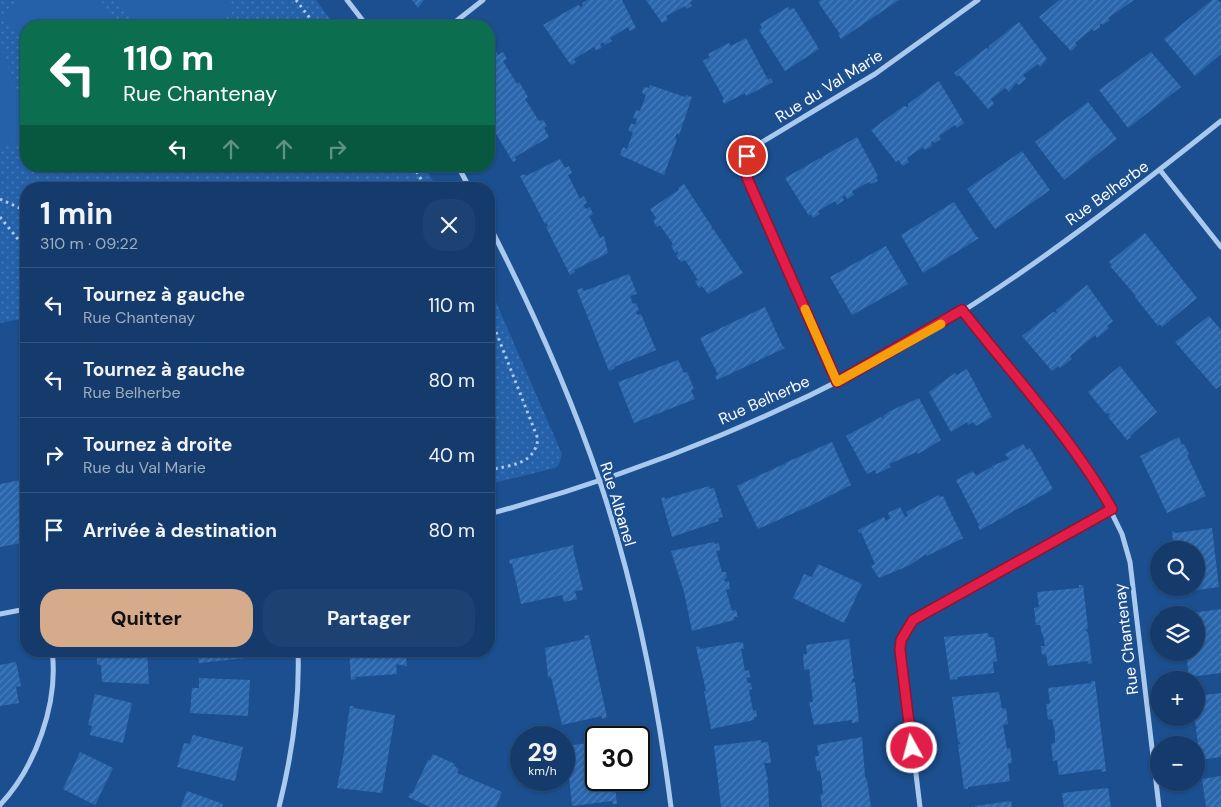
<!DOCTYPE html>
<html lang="fr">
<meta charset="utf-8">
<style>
body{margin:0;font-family:"DM Sans",sans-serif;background:#1d4271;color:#f1f3f6;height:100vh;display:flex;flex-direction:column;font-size:19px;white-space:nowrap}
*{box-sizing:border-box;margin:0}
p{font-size:16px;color:#9dadc1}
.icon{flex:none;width:28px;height:28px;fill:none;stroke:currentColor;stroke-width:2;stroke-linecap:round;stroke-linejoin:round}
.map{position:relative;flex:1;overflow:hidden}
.details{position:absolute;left:20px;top:182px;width:475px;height:475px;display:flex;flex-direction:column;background:#143b6b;border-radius:20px;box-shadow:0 1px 4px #0004,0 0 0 1px #33557e}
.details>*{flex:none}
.top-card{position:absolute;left:20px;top:20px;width:475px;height:152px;border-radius:20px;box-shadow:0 1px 4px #0004,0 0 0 1px #33557e;background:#0b6e4f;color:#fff;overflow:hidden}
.controls{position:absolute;left:1150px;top:541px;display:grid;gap:10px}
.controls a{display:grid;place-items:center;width:55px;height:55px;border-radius:50%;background:#143b6b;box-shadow:0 1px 4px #0004,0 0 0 1px #33557e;font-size:25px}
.speed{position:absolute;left:510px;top:726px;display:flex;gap:10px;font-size:25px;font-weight:700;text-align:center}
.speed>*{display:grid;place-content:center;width:65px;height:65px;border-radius:50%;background:#143b6b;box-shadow:0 1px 4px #0004,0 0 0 1px #33557e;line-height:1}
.speed small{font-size:12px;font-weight:400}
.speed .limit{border:2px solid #111;border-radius:8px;background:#fff;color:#111}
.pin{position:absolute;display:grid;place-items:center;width:42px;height:42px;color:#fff;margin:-21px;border:2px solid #fff;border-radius:50%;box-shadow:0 1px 5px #0007}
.me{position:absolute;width:55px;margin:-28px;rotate:353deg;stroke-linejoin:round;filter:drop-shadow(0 0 4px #0008)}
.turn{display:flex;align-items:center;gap:18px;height:105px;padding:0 20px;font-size:22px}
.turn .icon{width:65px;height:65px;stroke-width:2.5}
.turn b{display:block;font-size:35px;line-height:42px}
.lanes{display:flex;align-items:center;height:48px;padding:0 20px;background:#0003;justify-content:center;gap:25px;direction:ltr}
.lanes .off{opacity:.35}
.round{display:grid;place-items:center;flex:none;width:52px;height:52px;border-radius:20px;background:#1d4271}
.summary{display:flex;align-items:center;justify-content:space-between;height:85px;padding:0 20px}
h1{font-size:30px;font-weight:700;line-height:38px}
.action{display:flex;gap:10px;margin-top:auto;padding:10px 20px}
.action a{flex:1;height:58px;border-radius:20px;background:#d6ab8b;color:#111;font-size:20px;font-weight:700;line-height:58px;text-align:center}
.action a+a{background:#1d4271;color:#f1f3f6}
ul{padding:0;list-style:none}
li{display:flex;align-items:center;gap:15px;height:75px;padding:0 20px;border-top:1px solid #33557e}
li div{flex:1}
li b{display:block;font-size:19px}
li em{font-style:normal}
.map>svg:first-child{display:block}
.park{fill:url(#park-dots)}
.pitch{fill:#2461a8}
.building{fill:url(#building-hatch)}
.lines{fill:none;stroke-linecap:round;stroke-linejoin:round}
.path{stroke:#a9c9ee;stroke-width:3;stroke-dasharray:2.5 4;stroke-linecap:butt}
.street{stroke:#a9c9ee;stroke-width:5}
.route-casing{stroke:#92132f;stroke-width:12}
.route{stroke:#e11d48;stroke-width:9}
.slow{stroke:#f59e0b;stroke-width:9}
.labels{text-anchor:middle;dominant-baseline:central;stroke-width:5;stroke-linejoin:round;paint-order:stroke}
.street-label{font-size:16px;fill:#fff;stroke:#1b4f8f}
</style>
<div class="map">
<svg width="1221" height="807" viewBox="0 0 1221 807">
<defs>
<pattern id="park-dots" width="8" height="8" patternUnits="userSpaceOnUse" patternTransform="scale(1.25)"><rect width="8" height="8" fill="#2461a8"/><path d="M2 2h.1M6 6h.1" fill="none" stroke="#4579b5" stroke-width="1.8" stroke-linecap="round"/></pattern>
<pattern id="building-hatch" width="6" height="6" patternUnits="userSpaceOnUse" patternTransform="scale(1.25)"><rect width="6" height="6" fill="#2a66ad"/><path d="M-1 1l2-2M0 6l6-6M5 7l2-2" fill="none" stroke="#4a7db9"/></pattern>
</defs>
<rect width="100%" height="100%" fill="#1b4f8f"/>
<!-- park -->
<path class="park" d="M0 0H316L335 26H26V166H424L438 189H26V318L0 323Z
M489 286 562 454 559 465 555 468 489 484Z"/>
<!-- pitch -->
<path class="pitch" d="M22 0H100L122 26H26V45L2 17Z
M117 0H228L236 9 217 26H139Z
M0 49H2L26 119V139L0 148Z"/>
<!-- building -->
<path class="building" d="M412 0H424L418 8Z
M587 0H622L636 28 630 31 628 27 610 38 612 41 605 45 603 42 600 44 602 48 596 50 594 47 574 59 576 62 571 65 543 25 578 5 581 7 583 6 582 3Z
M646 0H693L690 3 692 6 686 9 685 6 666 16 668 20 662 23Z
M821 0H899L841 39 838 35 840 34 818 2Z
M1059 0H1134L1108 18 1110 20 1103 25 1100 23V27L1094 31 1092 29 1075 43 1077 45 1071 51 1039 17Z
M1212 0H1218L1221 3V54L1195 76 1164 39Z
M788 7 790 10 794 8 819 49 785 71 759 30 762 28 760 24Z
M1019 22 1047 59 1040 67 1038 64 1023 75 1026 79 1019 85 1016 83 1009 92 1005 88 991 99 994 104 988 109 959 75 957 77 954 73 986 48 989 49V46Z
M746 38 768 80 771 78 773 82 746 96 745 93 724 104 722 100 724 99 703 61 710 57 708 54 729 43 731 46Z
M493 46 498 55 503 52 507 59 503 61 517 84 519 82 524 90 528 97 525 99 539 121 543 120 547 126 544 128 549 137 515 157 516 160 513 162 489 122V49Z
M1151 52 1181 87 1128 128 1099 90Z
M939 81 964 123 957 128 955 125 939 136 941 139 935 143 931 141 932 146 925 150 923 147 907 158 909 162 903 166 898 160 896 162 871 130 904 106 908 107V104Z
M650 85 685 97 686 95 692 97 679 135 677 133 675 138 677 139 664 175 620 155 623 147 627 149 633 132 628 131 631 123 635 125 637 119 633 118 636 110 640 111 646 95 642 93 644 87 649 88Z
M1088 102 1117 139 1064 180 1035 142Z
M857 137 878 176 876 177 878 181 871 184 869 182 852 191 854 195 847 199 845 195 842 197 844 200 837 205 835 201 818 211 820 214 813 218 811 214 809 216 785 178 820 158 822 159V157Z
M1022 151 1050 190 995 229 967 189Z
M560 159 565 168 569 166 572 173 568 175 580 199 584 196 587 203 583 205 586 209 590 207 593 214 589 216 600 238 604 236 608 253 574 270 575 272 570 275 546 227 548 226 547 223 545 224 520 176 525 174 526 176Z
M684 184 712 227 711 228 714 230 743 273 708 294 702 286 699 288 695 281 698 280 685 260 681 262 676 256 679 251 675 253 671 246 673 244 660 225 657 227 653 221 656 218 650 209 679 190 678 188Z
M954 202 976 236 979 238 923 273 901 235Z
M1145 233 1197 298 1162 327 1160 324 1158 326 1135 297 1136 296 1110 266 1112 265 1109 262Z
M886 246 908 284 852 315 830 277Z
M629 274 637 294 630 296 633 304 636 303 639 310 636 312 637 315 641 314 656 350 614 367 615 368 609 371 577 290 582 288 584 291Z
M1087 285 1113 321 1107 326 1109 328 1097 338 1095 335 1070 356 1072 359 1060 368 1058 366 1052 371 1022 336 1053 312 1057 313 1056 310Z
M765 307 782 345 785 348 717 380 715 376 718 375 700 338Z
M1209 316 1221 330V385L1216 389 1175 342Z
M678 360 684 373 687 372 694 389 691 390 695 399 634 423 618 382Z
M1120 366 1157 412 1130 436 1131 437 1127 440 1108 417 1110 413 1106 414 1088 392Z
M967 369 992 417 976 426 973 422 968 425 967 422 951 432 929 392 955 373 957 375Z
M919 398 941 440 918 454 917 452 889 464 891 467 876 474 875 470 867 474 846 436 881 417 884 419 883 416 890 411Z
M1179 437 1182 445 1184 444 1189 454 1187 455 1206 496 1167 513 1140 456Z
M832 442 851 485 806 508 804 505 805 508 758 529 737 486 784 464V466L785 463Z
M1023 444 1027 450 1030 448 1053 489 1016 510 1014 508 1015 510 1004 517 980 530 978 526 979 525 956 480 973 471 976 476 991 467 994 470 992 466 1009 459 1005 454Z
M26 479V542L0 547V484Z
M709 486 710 489 714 488 723 517 718 518 719 521 672 537 661 498 664 497 665 499Z
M939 495 940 497 943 496 963 538 927 556 926 554 910 565 879 578 871 566 875 564 861 532 859 534 858 530 884 517 886 521 890 518 888 513 900 507 905 517 908 516 906 512Z
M1212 528 1219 587 1183 592V594H1180L1179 588H1196V550H1174L1172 531 1176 533Z
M714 542 715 544 719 543 720 550 716 551 722 572H726L727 578 724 579 725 582 729 581 730 589 726 590 732 611 736 610 738 617H734V620L692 631 684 592 671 551Z
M574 545 573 549 583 590 575 591 577 599 564 602 562 595 521 604 512 564H510L509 560Z
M818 564 862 584 844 623 793 598 804 574 812 577Z
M1079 585H1083L1088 628 1085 631 1088 632 1092 663 1088 664V661L1048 666 1046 654 1042 655 1041 646H1045L1043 635H1042L1040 625H1036L1034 608 1039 607 1037 592 1079 588Z
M489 600 492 621H489Z
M1221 609V673L1189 677 1186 652H1196V615L1184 614Z
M988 633 989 637H994L997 661 993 662 994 673 957 677 958 679 950 680 944 637Z
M589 635 607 717 602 719V716L562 725 551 677H548L545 648 585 639 584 636Z
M849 639 854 679H852V683L855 682 859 722 852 723V720L814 725 809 702H813L809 669 804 670 803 654H807L806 645Z
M739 642 743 643 744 649H741L745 671 749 670 750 677 746 678 747 680 748 683H751L752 689 749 690 753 711 756 710 757 717H754V720L711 729 704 691H706L696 647 699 646 700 649Z
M97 651H147L149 684 102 682 101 665 97 664Z
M197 651H246V658L199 663Z
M349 651H405L407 666 396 664 397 674 355 677 356 679 351 680Z
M16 662 21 686 16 687 19 703 0 706V665Z
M199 678 250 680 248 716 190 713 192 688H199Z
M1091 681H1095L1106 771 1102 772 1101 769 1059 775 1057 760 1053 761 1051 744 1055 743V732L1052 719 1048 720 1046 704 1050 703 1048 688 1091 683Z
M999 692 1002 709 1006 708 1008 724 1003 725 1007 749 1010 748 1012 763 1008 764 1010 781 968 787V789H964L958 745 961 743 958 741 952 697Z
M1221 693V757L1200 760 1196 729 1198 727H1196L1194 718H1196V696Z
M95 694 132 703 123 743 90 735 92 726 88 725Z
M350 706H354V708L395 715 382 793 337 788 345 747 344 746Z
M193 735 243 747 235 781 177 767 184 743 190 744Z
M862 737 865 777 867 780 871 807H822L820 795 823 794 822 783 820 770 817 771 815 756H819L817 745Z
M761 740V743L768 742 771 763H764L768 780H766L768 784 769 807H721L714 746Z
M596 742V780H614L617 804H613L612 801 572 806 566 746Z
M80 752 113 768 95 805 63 789Z
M433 754 455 764 454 766 459 769 457 773 502 792 496 807H430L408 797 410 793 412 794 428 760H430Z
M1221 776V807H1206L1202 779Z
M1108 788 1111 807H1064L1062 793Z
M187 791 223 804 222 807H181Z
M1011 801 1012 807H975V806Z"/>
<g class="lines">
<!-- path -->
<path class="path" d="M296 0 316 26
M413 166 427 189
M0 199 26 211
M0 217 26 249
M489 314 538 439C534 465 511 465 489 470"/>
<!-- street -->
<path class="street" d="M347 0 367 26
M450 26 483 0
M458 166 470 189
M1160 170 1221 247
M489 225C532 308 570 394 600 482 635 587 657 697 671 807
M963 310 1096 481 1122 534 1130 562 1159 807
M837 382 749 180C744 166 745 159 754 147L875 74 978 0
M489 514C645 472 803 408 942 324 1040 264 1132 192 1221 121
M0 614 26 609
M0 805C35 768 59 703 52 651
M279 807C292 755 300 705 298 651
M920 807 901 650C901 632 910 622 924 612L1112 509"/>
</g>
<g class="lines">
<defs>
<path id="route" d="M747 156 745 168 748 180 837 382 962 310C1013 375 1071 437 1112 509L913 620 901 640 900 650 912 748"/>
</defs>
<!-- route casing -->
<use href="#route" class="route-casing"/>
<!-- route -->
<use href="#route" class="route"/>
<!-- slow -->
<path class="slow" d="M805 309 837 382 941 324"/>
</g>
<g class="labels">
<!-- street labels -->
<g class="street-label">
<text transform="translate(829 86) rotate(-32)">Rue du Val Marie</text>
<text transform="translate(1107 193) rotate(-36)">Rue Belherbe</text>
<text transform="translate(764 400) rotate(-24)">Rue Belherbe</text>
<text transform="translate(618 504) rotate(73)">Rue Albanel</text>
<text transform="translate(1126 639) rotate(-97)">Rue Chantenay</text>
</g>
</g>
</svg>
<div class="controls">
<a><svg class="icon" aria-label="search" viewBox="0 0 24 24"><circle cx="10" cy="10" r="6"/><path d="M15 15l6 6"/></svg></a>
<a><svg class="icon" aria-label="layers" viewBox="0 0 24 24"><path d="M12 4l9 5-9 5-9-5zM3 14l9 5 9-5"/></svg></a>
<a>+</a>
<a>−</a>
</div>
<div class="speed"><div>29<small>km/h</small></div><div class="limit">30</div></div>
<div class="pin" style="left:747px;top:156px;background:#d93025"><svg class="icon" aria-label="arrive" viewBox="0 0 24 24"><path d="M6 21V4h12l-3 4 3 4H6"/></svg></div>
<svg class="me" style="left:912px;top:748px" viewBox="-20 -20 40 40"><circle r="17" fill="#e11d48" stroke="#fff" stroke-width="3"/><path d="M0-11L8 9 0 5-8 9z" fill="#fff"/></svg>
<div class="top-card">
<div class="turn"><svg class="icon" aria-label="left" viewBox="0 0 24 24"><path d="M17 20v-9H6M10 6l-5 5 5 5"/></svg><div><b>110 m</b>Rue Chantenay</div></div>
<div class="lanes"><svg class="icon" aria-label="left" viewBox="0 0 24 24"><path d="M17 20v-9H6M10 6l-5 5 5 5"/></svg><svg class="icon off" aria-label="ahead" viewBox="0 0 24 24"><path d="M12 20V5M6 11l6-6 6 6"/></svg><svg class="icon off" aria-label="ahead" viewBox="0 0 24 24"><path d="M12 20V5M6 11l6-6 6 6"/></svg><svg class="icon off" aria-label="right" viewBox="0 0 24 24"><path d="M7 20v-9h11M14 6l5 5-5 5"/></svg></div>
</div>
<section class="details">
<div class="summary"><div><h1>1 min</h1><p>310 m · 09:22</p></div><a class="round"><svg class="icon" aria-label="close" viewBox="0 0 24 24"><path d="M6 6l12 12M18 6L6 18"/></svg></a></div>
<ul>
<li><svg class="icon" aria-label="left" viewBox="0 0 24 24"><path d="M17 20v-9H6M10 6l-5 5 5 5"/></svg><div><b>Tournez à gauche</b><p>Rue Chantenay</p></div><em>110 m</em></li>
<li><svg class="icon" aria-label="left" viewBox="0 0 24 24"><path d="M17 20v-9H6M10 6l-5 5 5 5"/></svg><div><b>Tournez à gauche</b><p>Rue Belherbe</p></div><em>80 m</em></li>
<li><svg class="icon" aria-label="right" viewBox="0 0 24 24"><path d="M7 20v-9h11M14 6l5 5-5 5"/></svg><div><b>Tournez à droite</b><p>Rue du Val Marie</p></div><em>40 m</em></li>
<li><svg class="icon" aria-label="arrive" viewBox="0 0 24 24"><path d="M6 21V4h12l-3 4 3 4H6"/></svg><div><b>Arrivée à destination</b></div><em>80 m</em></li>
</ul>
<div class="action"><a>Quitter</a><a>Partager</a></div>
</section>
</div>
